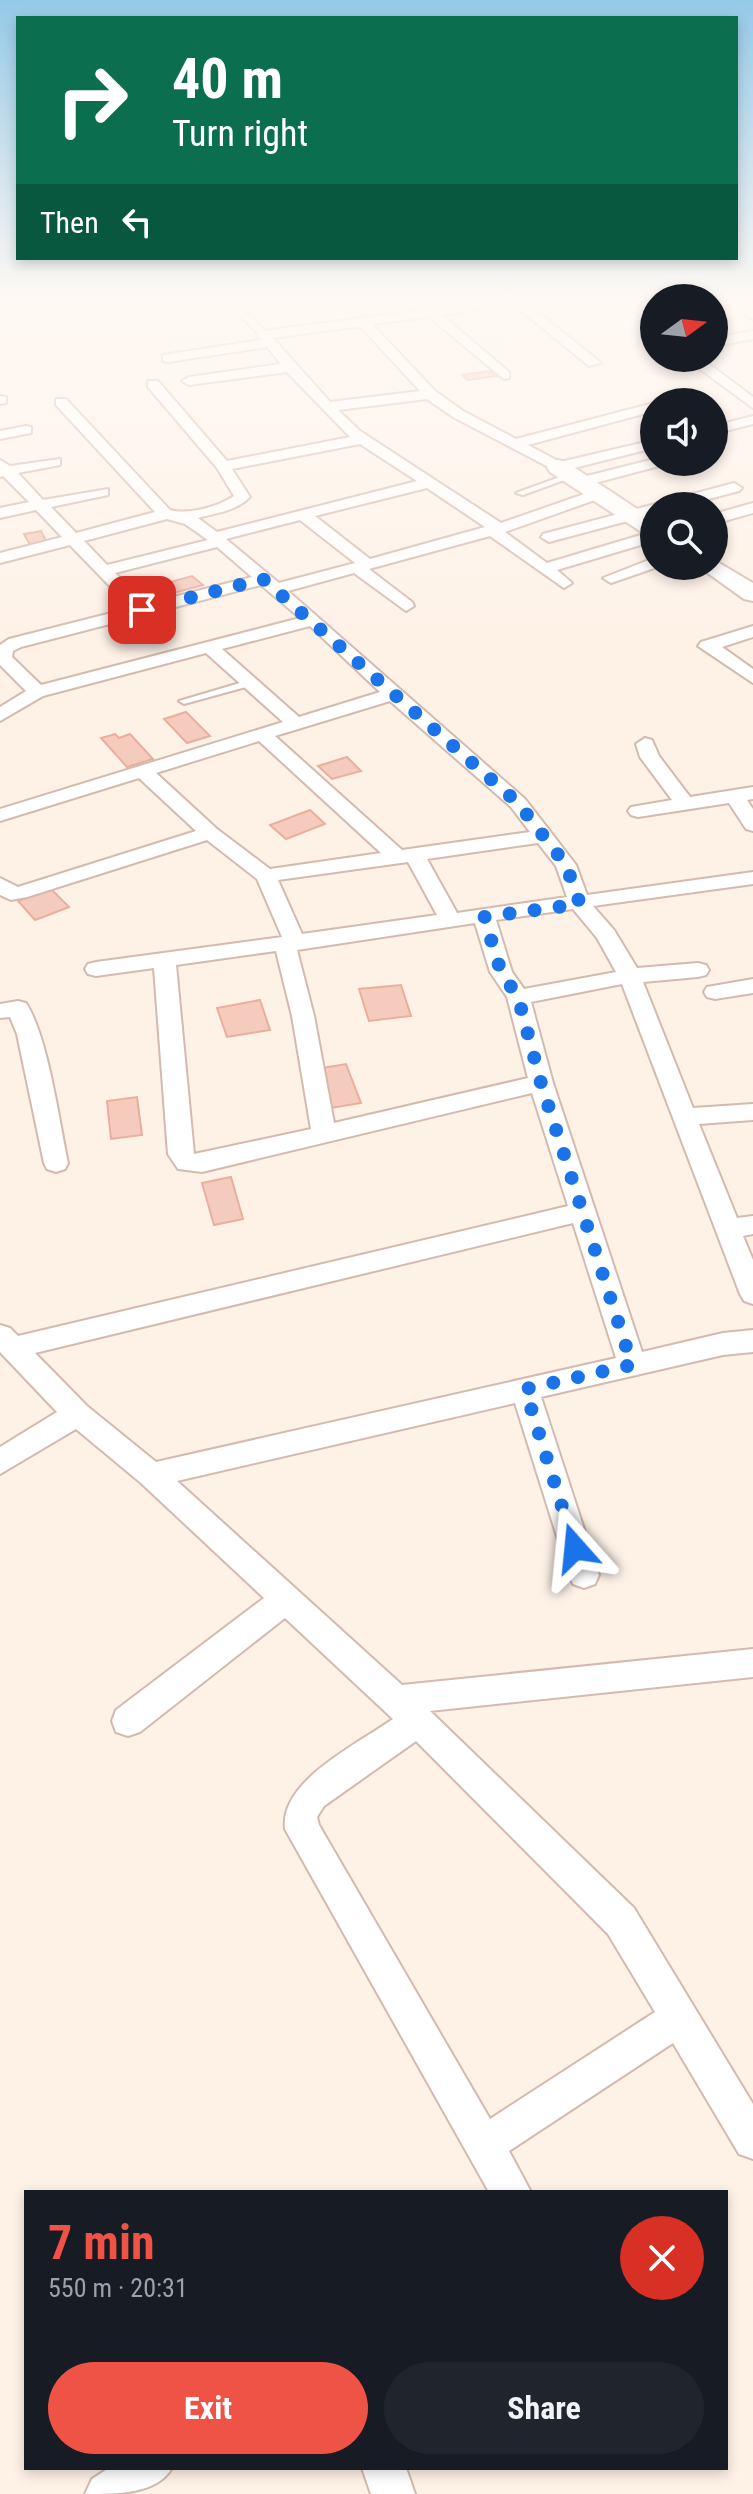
<!DOCTYPE html>
<meta charset="utf-8">
<style>
body{margin:0;font-family:"Roboto Condensed",sans-serif;background:#20242c;color:#f1f3f6;height:100vh;display:flex;flex-direction:column;font-size:30px;white-space:nowrap}
*{box-sizing:border-box;margin:0}
p{font-size:26px;color:#9ea1a6}
.icon{flex:none;width:44px;height:44px;fill:none;stroke:currentColor;stroke-width:2;stroke-linecap:round;stroke-linejoin:round}
.map{position:relative;flex:1;overflow:hidden}
.drawer{position:absolute;left:24px;top:2190px;width:704px;height:280px;display:flex;flex-direction:column;background:#171b24;border-radius:0px;box-shadow:0 4px 12px #0003}
.drawer>*{flex:none}
.banner{position:absolute;left:16px;top:16px;width:722px;height:244px;border-radius:0px;box-shadow:0 4px 12px #0003;background:#0b6e4f;color:#fff;overflow:hidden}
.needle{width:52px;rotate:75deg}
.tools{position:absolute;left:640px;top:284px;display:grid;gap:16px}
.tools a{display:grid;place-items:center;width:88px;height:88px;border-radius:50%;background:#171b24;box-shadow:0 4px 12px #0003;font-size:40px}
.pin{position:absolute;display:grid;place-items:center;width:68px;height:68px;color:#fff;margin:-34px;border-radius:16px;box-shadow:0 4px 12px #0006}
.me{position:absolute;width:88px;margin:-44px;rotate:342deg;stroke-linejoin:round;filter:drop-shadow(0 0 6px #0008)}
.turn{display:flex;align-items:center;gap:28px;height:168px;padding:0 24px;font-size:36px}
.turn .icon{width:104px;height:104px;stroke-width:2.5}
.turn b{display:block;font-size:56px;line-height:68px}
.then{display:flex;align-items:center;height:76px;padding:0 24px;background:#0003;gap:16px;font-size:30px}
.round{display:grid;place-items:center;flex:none;width:84px;height:84px;border-radius:42px;background:#20242c}
.overview{display:flex;align-items:center;justify-content:space-between;height:136px;padding:0 24px}
h1{font-size:48px;font-weight:700;line-height:60px;color:#ef5345}
.button{display:flex;gap:16px;margin-top:auto;padding:16px 24px}
.button a{flex:1;height:92px;border-radius:48px;background:#ef5345;color:#fff;font-size:32px;font-weight:700;line-height:92px;text-align:center}
.button a+a{background:#20242c;color:#f1f3f6}
.map>svg:first-child{display:block}
.lines{fill:none;stroke-linecap:round;stroke-linejoin:round}
.river{fill:#bae9e9;fill-rule:evenodd}
.building{fill:#f5cbbd;stroke:#e9af9c;stroke-width:2}
.lane-casing{stroke:#d4baae;stroke-width:4}
.street-casing{stroke:#d4baae;stroke-width:4}
.secondary-casing{stroke:#d9bbae;stroke-width:4}
.lane{fill:#fff;fill-rule:evenodd}
.street{fill:#fff;fill-rule:evenodd}
.secondary{fill:#fff;fill-rule:evenodd}
.route{stroke:#1a73e8;stroke-width:14;stroke-dasharray:0 25.2}
</style>
<div class="map">
<svg width="753" height="2494" viewBox="0 0 753 2494">
<rect width="100%" height="100%" fill="#fef2e7"/>
<g class="lines">
<!-- river -->
<path class="river" d="M0 302H25L22 307 0 313Z"/>
</g>
<!-- building -->
<path class="building" d="M490 371 496 376 467 380 462 375Z
M41 531 47 543 30 545 24 534Z
M192 576 203 585 163 596 153 587Z
M186 712 210 736 187 743 164 719Z
M115 734 119 738 130 734 153 759 127 767 101 738Z
M347 757 361 771 332 779 318 766Z
M310 810 325 824 286 839 270 825Z
M51 889 69 907 35 920 18 901Z
M401 985 411 1016 369 1021 359 989Z
M260 1000 270 1030 227 1037 217 1008Z
M346 1064 361 1103 331 1108 316 1069Z
M137 1097 142 1135 111 1139 107 1101Z
M231 1177 243 1219 214 1225 202 1183Z"/>
<g class="lines">
<defs>
<path id="lane" d="M228 302H235L267 333V337H261Z
M568 474 575 476 523 495 516 493Z
M250 680 255 683 253 685 184 704 179 701Z"/>
<path id="street" d="M481 302H526L601 363 589 366 513 304 442 315 509 372V378L504 379 429 317 372 324 435 391 463 411 516 439 654 403V411L528 445 560 462 654 440V448L558 472 453 417 427 399 338 410 360 431 501 523 593 491H603V497L505 532 547 563 654 531V541L557 570 572 583 564 588 490 536 369 569 412 602 414 606 406 611 354 573 288 591 525 799 576 865 587 895 753 872V884L593 906 614 930 637 968 698 963 706 965 709 970 706 975 698 977 643 982 693 1108 753 1104V1120L699 1124 737 1218 753 1216V1234L743 1236 753 1260V1304L744 1301 740 1294 622 984 531 1002 553 1083 642 1352 723 1333 753 1330V1352L723 1355 541 1397 599 1575 595 1584 584 1588 573 1584 569 1575 515 1403 177 1481 402 1685 753 1649V1677L430 1711 634 1908 753 2104V2159L739 2154 673 2043 509 2151 531 2192H489L285 1829C279 1781 358 1744 393 1719L285 1618 140 1732 128 1736 116 1732 112 1721 116 1710 264 1598 141 1483 76 1429 0 1474V1447L57 1412 0 1352V1325L10 1328 18 1336 568 1206 532 1093 202 1172 178 1169 168 1154 154 968 96 976 88 974 85 969 88 964 96 962 282 937 257 879 207 840 27 897 11 900 0 895V878L18 887 196 831 139 778 0 821V809L283 722 206 653 43 696 0 721V707L26 691 0 665V645L9 639 131 608 70 545 0 563V553L62 537 36 510 0 518V508L29 502 3 476 0 477V460L10 466 60 459V465L18 473 43 500 108 489V495L51 507 76 533 155 512 56 405V399H66L170 510C188 515 218 507 234 496L217 468 148 387V381H158L227 461 350 437 287 372 189 385 182 381 189 377 281 364 267 347 168 362 163 361V355L261 340 257 335 264 331ZM360 326 420 391 330 402 273 338ZM360 444 417 481 217 532 198 518C216 513 236 511 250 497L232 469ZM427 488 485 527 370 559 315 516ZM167 519 185 524 208 540 107 565 84 541ZM300 520 355 563 279 583 226 539ZM217 547 252 577 146 604 115 573ZM261 585 300 618 41 685 12 657 13 651 21 647ZM310 626 380 692 299 717 222 649ZM390 701 511 807 530 832 402 850 275 736ZM259 741 381 853 270 869 217 829 156 773ZM538 843 556 866 567 897 457 913 427 859ZM408 862 437 915 302 934 278 880ZM573 909 597 938 616 972 524 989 512 972 496 920ZM475 923 490 972 507 997 528 1078 334 1123 314 1016 297 950ZM276 951 292 1016 311 1129 194 1154 176 965ZM573 1223 616 1358 156 1462 87 1406 35 1353ZM416 1741 608 1934 655 2012 490 2119 319 1825 317 1817 324 1806Z
M619 302H633L654 314V324Z
M725 302H740L753 310V319Z
M753 331V339L714 346V338Z
M685 358H701L753 397V408Z
M683 395 688 396V402H665Z
M0 396 6 397V403L0 404Z
M753 416V424L714 434V426Z
M26 426 31 427V433L0 439V431Z
M654 459V462H665L663 465 580 487 572 482 575 479Z
M734 483 742 488 739 491 682 506H654V514L549 542 541 537 543 534Z
M753 503V513L714 524V514Z
M654 558V566H660L611 583 603 578Z
M753 626V637L722 647 753 669V683L698 646 701 642Z
M645 738 652 740 659 756 690 797 753 787V799L747 800 753 809V831L746 829 729 803 638 817 631 815 628 811 631 807 672 800 640 757 636 744Z
M753 979V993L715 999 707 997 704 992 707 987Z
M18 1001 26 1003C48 1037 59 1121 68 1163L65 1169 56 1172 47 1169 44 1163 17 1034 10 1017 0 1018V1004Z
M109 2468H172C157 2494 118 2494 85 2494L92 2479Z
M362 2468H406L415 2494H371Z"/>
<path id="secondary" d="M558 460 566 462 654 520V537L646 535 550 472 547 467Z
M714 560 753 583V601L744 599 698 566H714Z"/>
</defs>
<!-- lane casing -->
<use href="#lane" class="lane-casing"/>
<!-- street casing -->
<use href="#street" class="street-casing"/>
<!-- secondary casing -->
<use href="#secondary" class="secondary-casing"/>
<!-- lane -->
<use href="#lane" class="lane"/>
<!-- street -->
<use href="#street" class="street"/>
<!-- secondary -->
<use href="#secondary" class="secondary"/>
</g>
<!-- sky -->
<linearGradient id="sky" x2="0" y2="1"><stop stop-color="#95c9e8"/><stop offset="0.46" stop-color="#fff9f4"/><stop offset="1" stop-color="#fff9f4" stop-opacity="0"/></linearGradient>
<rect width="753" height="651" fill="url(#sky)"/>
<g class="lines">
<!-- route -->
<path class="route" d="M142 610 263 579 518 803 566 865 580 904 484 917 501 972 518 997 541 1083 632 1365 525 1389 575 1548"/>
</g>
</svg>
<div class="tools">
<a><svg class="needle" viewBox="-14 -14 28 28"><path d="M0-13l5 13h-10z" fill="#e53935"/><path d="M0 13l5-13h-10z" fill="#9ea1a6"/></svg></a>
<a><svg class="icon" aria-label="sound" viewBox="0 0 24 24"><path d="M4 9h4l5-4v14l-5-4H4zM17 9q2 3 0 6"/></svg></a>
<a><svg class="icon" aria-label="search" viewBox="0 0 24 24"><circle cx="10" cy="10" r="6"/><path d="M15 15l6 6"/></svg></a>
</div>
<div class="pin" style="left:142px;top:610px;background:#d93025"><svg class="icon" aria-label="arrive" viewBox="0 0 24 24"><path d="M6 21V4h12l-3 4 3 4H6"/></svg></div>
<svg class="me" style="left:575px;top:1548px" viewBox="-20 -20 40 40"><path d="M0-17L14 15 0 8-14 15z" fill="#1a73e8" stroke="#fff" stroke-width="4"/></svg>
<div class="banner">
<div class="turn"><svg class="icon" aria-label="right" viewBox="0 0 24 24"><path d="M7 20v-9h11M14 6l5 5-5 5"/></svg><div><b>40 m</b>Turn right</div></div>
<div class="then">Then<svg class="icon" aria-label="left" viewBox="0 0 24 24"><path d="M17 20v-9H6M10 6l-5 5 5 5"/></svg></div>
</div>
<section class="drawer">
<div class="overview"><div><h1>7 min</h1><p>550 m · 20:31</p></div><a class="round" style="background:#d93025;color:#fff"><svg class="icon" aria-label="close" viewBox="0 0 24 24"><path d="M6 6l12 12M18 6L6 18"/></svg></a></div>
<div class="button"><a>Exit</a><a>Share</a></div>
</section>
</div>
